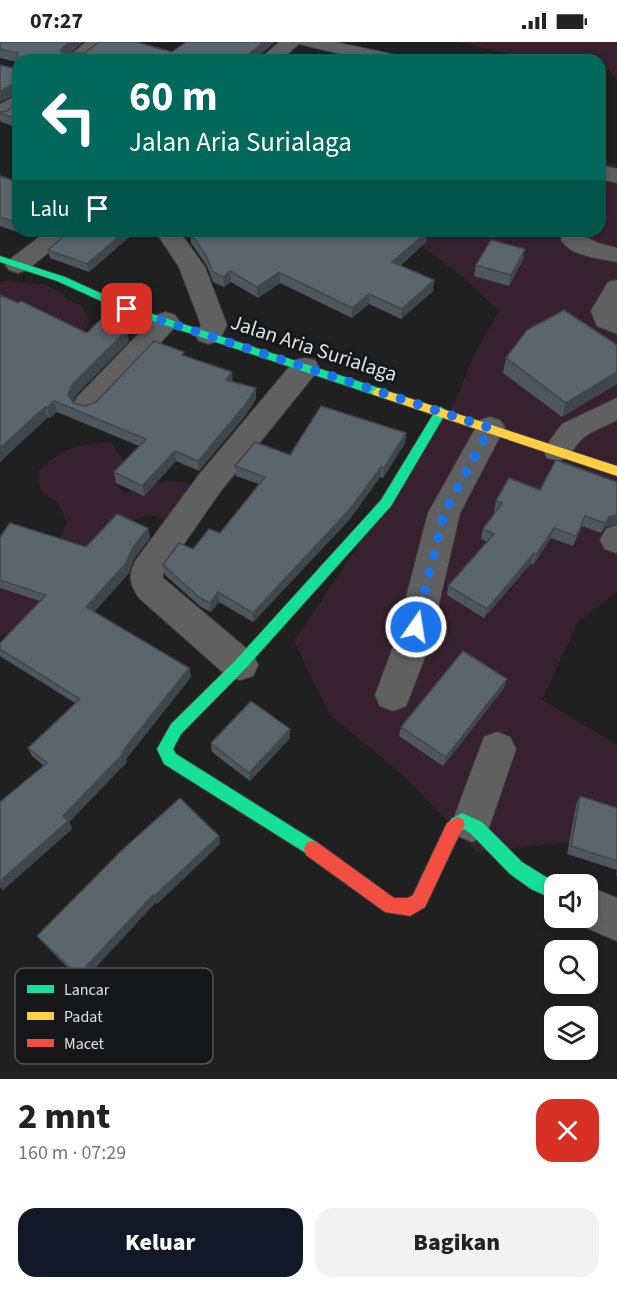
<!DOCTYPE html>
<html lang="id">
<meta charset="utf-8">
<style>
body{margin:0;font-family:"Source Sans 3",sans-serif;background:#f2f2f2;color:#222;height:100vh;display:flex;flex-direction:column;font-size:22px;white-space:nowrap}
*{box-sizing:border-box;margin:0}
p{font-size:20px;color:#767676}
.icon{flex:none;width:33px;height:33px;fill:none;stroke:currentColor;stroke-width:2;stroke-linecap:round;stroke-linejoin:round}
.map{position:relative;height:1037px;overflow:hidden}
.details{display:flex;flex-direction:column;background:#fff;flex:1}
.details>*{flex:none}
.banner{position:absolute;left:12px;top:12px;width:594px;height:183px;border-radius:18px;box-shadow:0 3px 9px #0003;background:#00695c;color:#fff;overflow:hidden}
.buttons{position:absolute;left:544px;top:832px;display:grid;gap:12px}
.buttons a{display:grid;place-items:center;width:54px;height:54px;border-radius:12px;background:#fff;box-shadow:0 3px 9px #0003;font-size:30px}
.pin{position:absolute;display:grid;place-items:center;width:51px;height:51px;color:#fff;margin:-26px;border-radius:12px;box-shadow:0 3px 9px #0006}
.me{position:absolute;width:66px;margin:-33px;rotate:13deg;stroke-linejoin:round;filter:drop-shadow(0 0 4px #0008)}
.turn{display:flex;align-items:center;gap:21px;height:126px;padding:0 18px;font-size:27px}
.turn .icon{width:78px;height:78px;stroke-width:2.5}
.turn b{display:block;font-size:42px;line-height:51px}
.then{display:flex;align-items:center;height:57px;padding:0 18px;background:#0003;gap:12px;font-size:22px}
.round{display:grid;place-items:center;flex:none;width:63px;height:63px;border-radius:18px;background:#f2f2f2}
.summary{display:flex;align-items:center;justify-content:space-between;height:102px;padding:0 18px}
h1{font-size:36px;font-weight:800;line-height:45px}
.action{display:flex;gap:12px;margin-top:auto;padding:12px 18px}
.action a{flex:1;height:69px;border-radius:18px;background:#111827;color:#fff;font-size:24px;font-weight:800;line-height:69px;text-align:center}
.action a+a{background:#f2f2f2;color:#222}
.status{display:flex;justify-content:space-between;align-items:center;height:42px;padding:0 30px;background:#fff;direction:ltr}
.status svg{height:16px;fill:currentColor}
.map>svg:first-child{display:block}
.green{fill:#37212f}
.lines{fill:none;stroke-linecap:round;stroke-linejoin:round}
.street-casing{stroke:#3d3d3e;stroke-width:2}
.fast-casing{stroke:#3d3d3e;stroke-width:2}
.slow-casing{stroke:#3d3d3e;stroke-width:2}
.jam-casing{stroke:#3d3d3e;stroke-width:2}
.street{fill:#606061;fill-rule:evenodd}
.fast{fill:#16e098;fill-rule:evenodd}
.slow{fill:#ffcf43;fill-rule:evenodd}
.jam{fill:#f24e42;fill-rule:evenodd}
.wall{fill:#4e575d}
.shaded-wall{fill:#40474c}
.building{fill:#5b656c;stroke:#40474c;stroke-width:1.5}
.route{stroke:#1a73e8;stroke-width:10;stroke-dasharray:0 18}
.labels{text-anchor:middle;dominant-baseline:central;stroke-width:6;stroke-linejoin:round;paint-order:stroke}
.street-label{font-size:21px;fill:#e1e2e3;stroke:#161719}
.key{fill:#161719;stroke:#535456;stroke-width:1.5}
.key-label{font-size:16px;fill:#e1e2e3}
</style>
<div class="status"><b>07:27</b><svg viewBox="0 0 49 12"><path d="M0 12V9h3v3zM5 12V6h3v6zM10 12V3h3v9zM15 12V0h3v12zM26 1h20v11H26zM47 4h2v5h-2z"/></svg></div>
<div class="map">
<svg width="617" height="1037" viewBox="0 0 617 1037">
<rect width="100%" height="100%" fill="#202021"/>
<!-- green -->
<path class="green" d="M457 0H617V38L609 28 600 27V18H537Z
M600 120 617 122V550L578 580 542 658 617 703V811L588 798 477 810 405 735 330 673 294 599 455 359 475 311 499 269 461 233 420 203 413 189H600Z
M9 239 46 243 56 247 70 259 81 263 89 278 86 287 74 291 0 265V240Z
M110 400 124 418 116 441 124 452C154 440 169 434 201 445L175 483 151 473 120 482 20 588 0 594V538L56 505 67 481 59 463 41 449 38 430C63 405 75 403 110 400Z"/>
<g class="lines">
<defs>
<path id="street" d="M86 0H109L87 18H64Z
M279 0H335L401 14 404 18H365L299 2 281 18H259Z
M18 53V69L8 77 0 78V62Z
M600 123 617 127V141L600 137Z
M47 189H75L27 228 18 231 9 228 5 223 9 218Z
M155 189H179L205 225 227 283 219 299 209 302 199 299 195 293 201 283 179 225Z
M562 189H586V195L598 201 617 206V220C599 216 572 215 561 198Z
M617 238V292L597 284 591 269 608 240Z
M166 270 175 273 179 279 175 285 97 369 87 372 77 369 73 362 77 355 157 273Z
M305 316 315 318 319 325 315 332 220 450 163 532V536L253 612 258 623 253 634 240 638 227 634 139 556C129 541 128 533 136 518L198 434 295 318Z
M617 356V378C606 384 590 389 582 397 568 411 571 423 547 416L543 408 562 382Z
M490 375 500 378 505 385 460 471 429 605 406 664 393 669 380 664 375 653 393 605 428 471 480 378Z
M617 483V510L616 511 605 507 600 498 606 487Z
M497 690 510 695 516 707 486 794 472 800 458 794 452 781 484 695Z
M588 844 617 856V899L573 880 572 876H588Z"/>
<path id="fast" d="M0 214 65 235 131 265 382 347 384 350 382 353H374L123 269 57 239 0 220Z
M441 365 447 369 391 464 245 627 181 692 173 707 176 712 318 801 320 807 318 813 312 815 164 722 157 707 171 682 235 619 381 458 437 366Z
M462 771 482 780 522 820 559 843H555V858L531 847 510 832 470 791 464 787 457 791 451 789 449 783 451 777Z"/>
<path id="slow" d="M378 346 617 424V434L374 353 372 350Z"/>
<path id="jam" d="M457 775 463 777 465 783 459 793 425 865 410 874 385 870 306 813 304 807 306 801 312 799 318 801 394 856H408L413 853 447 781Z"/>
</defs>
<!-- street casing -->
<use href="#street" class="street-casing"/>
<!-- fast casing -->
<use href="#fast" class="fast-casing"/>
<!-- slow casing -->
<use href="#slow" class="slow-casing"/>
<!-- jam casing -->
<use href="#jam" class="jam-casing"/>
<!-- street -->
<use href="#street" class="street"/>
<!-- fast -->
<use href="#fast" class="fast"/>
<!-- slow -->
<use href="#slow" class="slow"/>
<!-- jam -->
<use href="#jam" class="jam"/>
</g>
<!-- wall -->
<path class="wall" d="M0 0H83L70 11 172 10 186 0H275L254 18H18V86L1 80 0 77V71L7 69 17 61V52L0 60 17 27V20L0 16Z
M0 134 15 139 18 137V189H38L31 195 0 184Z
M70 189H136L89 230 50 216 48 208Z
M427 190 426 200 400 224 433 249 401 277 369 262 352 276 280 241 258 256 231 240 224 245 213 240 207 224 191 201 190 191Z
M523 218 509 244 474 234 476 223Z
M18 261 87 291 129 299 75 354 73 359 74 361 85 364 96 360 185 313 233 340 256 357 245 374 199 429 176 419 144 454 116 441 114 430 139 404 57 370 50 376 48 375 0 420Z
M617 303 562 375 503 331 506 316Z
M406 391 405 401 383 436 380 435 350 477 253 580 219 560 211 570 201 565 165 533 163 523 220 491 259 442 236 434 235 424Z
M617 440V482L605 485 601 491 582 484 573 504 551 496 533 523 531 521 484 576 447 553 448 544 488 500 481 497 483 487 496 470 494 469 496 459 540 448Z
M148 486 150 496 134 517 129 531 94 570 189 626 191 635 126 717 127 720 69 780 72 787 3 848 0 845V760L44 724 32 714 28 706 75 661 0 614V601L40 559 0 546V495L86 505Z
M504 646 443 724 399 694 401 685Z
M290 687V696L250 739 212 710 211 701Z
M580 754 617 766V834L616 833 617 828 567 812 576 763Z
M219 794 220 802 157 862 156 860 82 940 42 900 37 894Z"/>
<!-- shaded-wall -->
<path class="shaded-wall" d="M70 0H83L62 18 60 8Z
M263 0H275L254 18H242Z
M16 41 18 51 0 60V49Z
M29 189H38L31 195Z
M125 189H136L89 230 87 222Z
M427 190 426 200 391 231 392 220Z
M525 207 523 218 509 244 511 233Z
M230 229 231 240 224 245 223 235Z
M279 230 280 241 258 256 257 245Z
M434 238 433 249 401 277 402 267Z
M369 252V262L352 276V266Z
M127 288 129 299 75 354 71 363 68 353 72 343Z
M232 330 233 340 226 338Z
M617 330V342L562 375 566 361Z
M256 346V357L245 374 199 429 198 419Z
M54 359 57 370 50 376 47 366Z
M45 365 48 375 0 420V406Z
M406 391 405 401 383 436 384 426Z
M175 409 176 419 144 454 142 444Z
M381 425 380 435 350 477 253 580V571Z
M617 473V482L605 485 601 491 605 481 609 475Z
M148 486 150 496 134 517 129 531 89 575 86 565Z
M554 486 551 496 533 523 536 513Z
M534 511 531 521 484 576 487 567Z
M218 550 219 560 211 570 210 561Z
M189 626 191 635 126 717 127 720 69 780 72 787 3 848 0 844V839L63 774 122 710Z
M507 637 504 646 443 724 446 715Z
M290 687V696L250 739 249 731Z
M219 794 220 802 157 862 154 854Z
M153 853 156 860 82 940 78 933Z"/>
<!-- building -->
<path class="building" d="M0 0H70L60 8 62 11H85L99 0H136L172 10 186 0H263L242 18H18V77L0 71V70L7 69 17 61 16 41 0 49V23L17 27 18 11 0 7Z
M0 134 15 139 18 137V181L0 175Z
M70 189H125L87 222 48 208Z
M192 189H426L427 190 392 220 434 238 402 267 369 252 352 266 279 230 257 245 230 229 223 235 212 229 206 213 190 191Z
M491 198 525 207 511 233 476 223Z
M0 253 18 261 21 259 87 291 100 278 127 288 72 343 68 353 74 361 85 364 96 360 154 299 184 310 182 313 232 330 226 338 256 346 245 363 198 419 175 409 142 444 114 430 146 397 54 359 47 366 45 365 0 406Z
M564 268 617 303V330L566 361 506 316 527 288Z
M321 364 406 391 384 426 381 425 350 467 253 571 218 550 210 561 200 556 163 523 179 501 193 507 209 487 220 491 265 435 235 424 255 400 290 413Z
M556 418 617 440V473L609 475 605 481 585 474 576 494 554 486 536 513 534 511 487 567 448 544 494 492 483 487 502 461 496 459 509 436 540 448Z
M117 472 148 486 132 507 126 521 86 565 189 626 122 710 124 711 63 774 68 779 0 839V760L47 721 28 706 80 657 0 607V601L46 553 0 538V495L10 481 86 505Z
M463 609 507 637 446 715 401 685Z
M251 659 290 687 249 731 211 701Z
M580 754 617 766V819L571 804Z
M180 756 219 794 154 854 153 853 78 933 37 894 121 809Z"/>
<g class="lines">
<!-- route -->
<path class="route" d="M127 267 490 386 444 471 416 585"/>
</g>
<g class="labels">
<!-- street labels -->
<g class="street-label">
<text transform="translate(314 306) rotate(18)">Jalan Aria Surialaga</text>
</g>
</g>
<!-- legend -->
<rect x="15" y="926" width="198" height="96" rx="9" class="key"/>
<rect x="27" y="943" width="27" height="8" fill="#16e098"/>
<rect x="27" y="970" width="27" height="8" fill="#ffcf43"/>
<rect x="27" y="997" width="27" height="8" fill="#f24e42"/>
<g class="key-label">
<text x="64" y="953">Lancar</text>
<text x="64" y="980">Padat</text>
<text x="64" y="1007">Macet</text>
</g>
</svg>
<div class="buttons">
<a><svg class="icon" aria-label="sound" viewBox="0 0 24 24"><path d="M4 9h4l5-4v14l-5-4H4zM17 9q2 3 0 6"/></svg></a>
<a><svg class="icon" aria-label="search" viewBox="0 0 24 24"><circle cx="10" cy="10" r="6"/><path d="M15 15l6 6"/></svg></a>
<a><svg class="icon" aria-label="layers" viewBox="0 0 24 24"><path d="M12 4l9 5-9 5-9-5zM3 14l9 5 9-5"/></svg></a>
</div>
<div class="pin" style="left:127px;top:267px;background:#d93025"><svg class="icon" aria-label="arrive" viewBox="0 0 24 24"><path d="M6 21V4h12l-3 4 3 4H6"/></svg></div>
<svg class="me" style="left:416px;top:585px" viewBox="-20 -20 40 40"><circle r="17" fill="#1a73e8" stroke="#fff" stroke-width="3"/><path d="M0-11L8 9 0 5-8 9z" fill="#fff"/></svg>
<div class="banner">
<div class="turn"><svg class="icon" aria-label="left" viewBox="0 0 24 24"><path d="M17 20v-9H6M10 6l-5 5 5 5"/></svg><div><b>60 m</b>Jalan Aria Surialaga</div></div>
<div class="then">Lalu<svg class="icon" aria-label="arrive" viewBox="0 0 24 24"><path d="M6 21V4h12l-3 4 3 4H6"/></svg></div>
</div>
</div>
<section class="details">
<div class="summary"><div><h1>2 mnt</h1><p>160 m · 07:29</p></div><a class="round" style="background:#d93025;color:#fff"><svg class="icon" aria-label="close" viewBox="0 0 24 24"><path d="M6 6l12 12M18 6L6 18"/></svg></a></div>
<div class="action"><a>Keluar</a><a>Bagikan</a></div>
</section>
